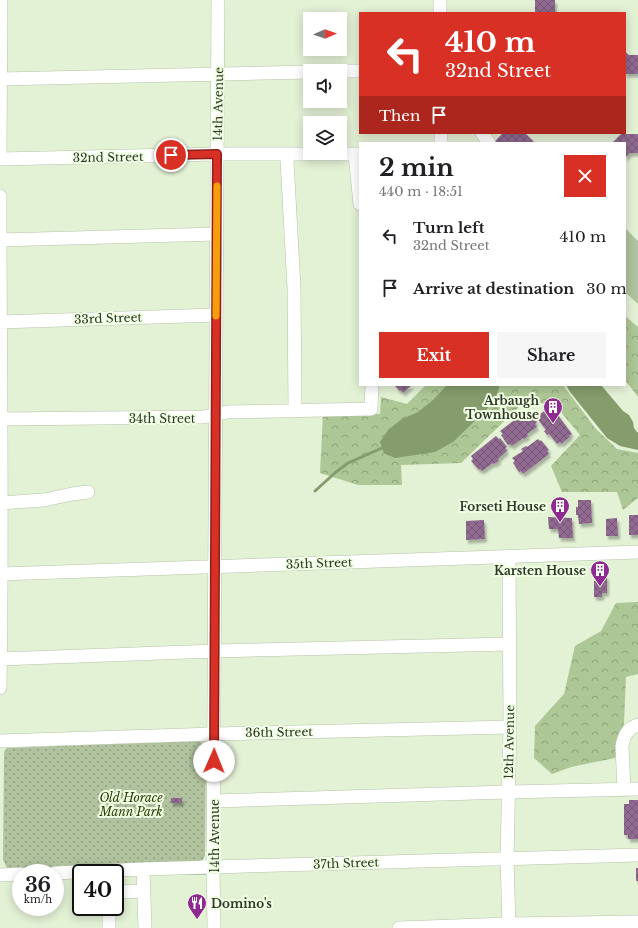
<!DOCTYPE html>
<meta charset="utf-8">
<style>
body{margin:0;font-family:"Libre Baskerville",serif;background:#f6f6f6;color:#202124;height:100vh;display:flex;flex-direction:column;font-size:15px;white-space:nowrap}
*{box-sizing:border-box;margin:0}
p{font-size:13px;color:#757577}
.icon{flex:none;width:22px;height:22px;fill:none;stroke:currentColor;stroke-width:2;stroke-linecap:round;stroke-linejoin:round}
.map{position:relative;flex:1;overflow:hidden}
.details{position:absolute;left:359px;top:142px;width:267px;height:244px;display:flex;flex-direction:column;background:#fff;border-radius:0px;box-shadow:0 2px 10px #0003}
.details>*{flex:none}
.banner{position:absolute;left:359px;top:12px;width:267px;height:122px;border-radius:0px;box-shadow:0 2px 10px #0003;background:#d93025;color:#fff;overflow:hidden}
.needle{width:26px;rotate:88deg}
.tools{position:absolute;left:303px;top:12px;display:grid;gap:8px}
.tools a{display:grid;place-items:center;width:44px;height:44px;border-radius:0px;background:#fff;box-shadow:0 2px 10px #0003;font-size:20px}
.speed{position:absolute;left:12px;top:864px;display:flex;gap:8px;font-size:20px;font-weight:700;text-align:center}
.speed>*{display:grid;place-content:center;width:52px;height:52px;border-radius:50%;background:#fff;box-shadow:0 2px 10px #0003;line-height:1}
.speed small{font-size:10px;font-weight:400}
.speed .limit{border:2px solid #111;border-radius:6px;background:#fff;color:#111}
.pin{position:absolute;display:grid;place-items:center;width:34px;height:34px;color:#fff;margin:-17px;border:2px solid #fff;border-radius:50%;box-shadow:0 1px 4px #0007}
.me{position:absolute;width:44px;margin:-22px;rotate:1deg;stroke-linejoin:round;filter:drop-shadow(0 0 3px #0008)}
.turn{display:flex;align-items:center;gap:14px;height:84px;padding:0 20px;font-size:18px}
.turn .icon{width:52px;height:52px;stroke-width:2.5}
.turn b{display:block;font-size:28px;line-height:34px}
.then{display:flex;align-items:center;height:38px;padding:0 20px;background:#0003;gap:8px;font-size:15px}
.round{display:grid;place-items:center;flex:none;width:42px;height:42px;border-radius:0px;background:#f6f6f6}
.summary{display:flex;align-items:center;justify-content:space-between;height:68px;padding:0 20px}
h1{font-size:24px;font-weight:700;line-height:30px}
.primary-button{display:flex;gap:8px;margin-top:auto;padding:8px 20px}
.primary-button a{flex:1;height:46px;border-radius:0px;background:#d93025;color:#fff;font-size:16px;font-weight:700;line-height:46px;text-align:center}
.primary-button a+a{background:#f6f6f6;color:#202124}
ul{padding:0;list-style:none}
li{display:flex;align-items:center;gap:12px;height:52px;padding:0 20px}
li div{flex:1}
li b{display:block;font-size:15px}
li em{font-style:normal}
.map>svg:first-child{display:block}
.grass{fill:#b0c29e}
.forest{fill:url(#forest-crowns)}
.park{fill:url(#park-dots)}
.water{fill:#859c6d}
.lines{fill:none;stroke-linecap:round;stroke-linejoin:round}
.stream{stroke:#859c6d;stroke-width:3}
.building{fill:url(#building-cross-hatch);filter:url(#shadow)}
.minor-casing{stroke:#b6c3a8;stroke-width:14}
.minor{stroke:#fff;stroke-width:13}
.route-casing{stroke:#8d1f18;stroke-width:10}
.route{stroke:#d93025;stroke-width:7}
.slow{stroke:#f59e0b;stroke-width:7}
.labels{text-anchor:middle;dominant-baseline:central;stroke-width:4;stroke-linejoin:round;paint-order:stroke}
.street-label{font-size:12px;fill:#30362b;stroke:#f0ffe2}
.poi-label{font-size:12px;font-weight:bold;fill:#30362b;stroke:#f0ffe2;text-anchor:end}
.park-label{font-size:12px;font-style:italic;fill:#283d07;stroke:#f0ffe2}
</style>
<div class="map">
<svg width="638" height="928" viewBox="0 0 638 928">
<defs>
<pattern id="forest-crowns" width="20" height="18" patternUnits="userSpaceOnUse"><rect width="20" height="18" fill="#aec796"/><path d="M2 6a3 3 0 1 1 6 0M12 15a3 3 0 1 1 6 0" fill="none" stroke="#8ea27b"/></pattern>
<pattern id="park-dots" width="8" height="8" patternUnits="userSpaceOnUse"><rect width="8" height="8" fill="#b0c29e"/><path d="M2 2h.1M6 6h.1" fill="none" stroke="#909e81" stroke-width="1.8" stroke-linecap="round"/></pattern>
<pattern id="building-cross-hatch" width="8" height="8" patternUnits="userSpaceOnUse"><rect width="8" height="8" fill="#906a90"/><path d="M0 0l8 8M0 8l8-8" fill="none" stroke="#765876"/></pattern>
<filter id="shadow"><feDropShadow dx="2" dy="3.5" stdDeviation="1" flood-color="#0004"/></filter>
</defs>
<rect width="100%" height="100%" fill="#e3f1d5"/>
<!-- grass -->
<path class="grass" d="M625 228 638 241V304L625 292Z"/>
<!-- forest -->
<path class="forest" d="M625 316 638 327V397L625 380Z
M426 385H563L595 428 617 449 638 453V498L623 510 617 492H562L551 466 580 435 555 405 525 401 461 463 401 465 402 485H358L320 473 323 414H380L381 397 407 404Z
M638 602V674L626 677 624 723 615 758 571 767 552 774 534 758 535 726 564 694 575 646 601 631 616 603Z"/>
<!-- park -->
<path class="park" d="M196 741C203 742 204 745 206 751L205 855 203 860 191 863 11 869 7 868 3 860 4 752 7 748Z"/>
<!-- water -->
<path class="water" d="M447 385H500L495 399 485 411 453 442 435 452 395 458 384 453 380 442 389 429 402 419 418 412 433 400Z
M566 385H601L623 411 629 415 633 422 634 428 638 433V450L620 446 607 438 570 392Z"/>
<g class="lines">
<!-- stream -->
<path class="stream" d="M315 491 336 472 348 463 382 448"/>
</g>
<!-- building -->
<path class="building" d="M535 0H555V13H535Z
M625 52 629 55H638V74H625Z
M323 116H337L338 123H323Z
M503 133H525L535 143H493Z
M621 134H638V153H630L625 158V143H612Z
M394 385H412L403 393 401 390 400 391Z
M552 407 572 434 569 436 570 437 561 444 560 442 557 444 549 434 547 435 544 431 546 430 537 418 540 416 539 415 548 408 549 410Z
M526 411 529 414 530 413 537 422 535 424 537 427 527 434 528 436 524 439 523 438 512 446 510 444 508 445 501 435 503 434 500 431Z
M496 436 499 439 500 438 507 447 505 448 507 451 498 459 499 461 494 464 493 463 482 471 480 469 479 470 471 461 473 459 471 456Z
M538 439 540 441 541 440 549 450 547 451 549 454 523 474 521 471 519 472 513 463 515 461 512 458 523 451 521 449 526 446 527 447Z
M578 500H591L592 523 579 524 578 515H576V507H578Z
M629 515H638V535H629Z
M548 517 572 518 573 538H559L558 529H549Z
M617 518 618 536H606V519Z
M484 520 485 539 466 540V521Z
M595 576H607V593H602V597H594V581H595Z
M171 798H182V803H171Z
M629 800H638V839H628V835H624V804H629Z
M636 868H638V881H636Z"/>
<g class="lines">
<defs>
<path id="minor" d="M440 13V0
M340 71H360
M0 79 310 72
M441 133V143
M482 133 489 143
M355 154 360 204
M0 157 1 0
M0 159 217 154H360
M287 160 294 288 295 411
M0 196C0 360 3 524 0 688
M0 240 217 234
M0 322 216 315
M0 419 203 417 227 412 371 409 372 385
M0 503 44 500 72 494 88 492
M0 574 638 552
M0 659 215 651 510 644
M0 741 215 734 510 727
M624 790 622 746C624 736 627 728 638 725
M214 801 508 792 638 789
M143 869 145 928
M55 873 143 869 638 855
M0 875 21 874
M115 892 144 891
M109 907V928
M214 928 213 867 218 0
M399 928 509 924 638 922
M509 928 507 858 510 727 509 557"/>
</defs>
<!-- minor casing -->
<use href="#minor" class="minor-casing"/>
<!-- minor -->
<use href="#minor" class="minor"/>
</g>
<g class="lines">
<defs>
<path id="route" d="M171 155 217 154 214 761"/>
</defs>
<!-- route casing -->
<use href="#route" class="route-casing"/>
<!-- route -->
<use href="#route" class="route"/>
<!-- slow -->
<path class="slow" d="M216 316 217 186"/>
</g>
<!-- icons -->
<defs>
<symbol id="building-pin" viewBox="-11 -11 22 30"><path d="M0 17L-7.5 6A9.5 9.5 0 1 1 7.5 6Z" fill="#8e2a90" stroke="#f0ffe2"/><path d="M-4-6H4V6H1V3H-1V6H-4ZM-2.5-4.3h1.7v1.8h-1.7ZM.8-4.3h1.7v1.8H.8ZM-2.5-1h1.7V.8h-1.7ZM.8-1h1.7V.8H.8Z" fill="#fff"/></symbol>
<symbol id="restaurant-pin" viewBox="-11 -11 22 30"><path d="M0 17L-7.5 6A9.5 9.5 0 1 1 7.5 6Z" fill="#8e2a90" stroke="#f0ffe2"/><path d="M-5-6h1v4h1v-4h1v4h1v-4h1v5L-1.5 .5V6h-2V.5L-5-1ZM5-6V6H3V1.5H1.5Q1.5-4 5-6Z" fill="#fff"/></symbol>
</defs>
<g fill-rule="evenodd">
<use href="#building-pin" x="542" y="396" width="22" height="30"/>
<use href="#building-pin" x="549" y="495" width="22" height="30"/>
<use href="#building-pin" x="589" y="559" width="22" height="30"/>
<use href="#restaurant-pin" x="186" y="892" width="22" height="30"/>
</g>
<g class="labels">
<!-- street labels -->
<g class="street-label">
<text transform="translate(218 104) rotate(-89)">14th Avenue</text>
<text transform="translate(108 157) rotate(-1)">32nd Street</text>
<text transform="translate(108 318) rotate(-2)">33rd Street</text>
<text x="162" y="418">34th Street</text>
<text transform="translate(319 563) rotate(-2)">35th Street</text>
<text transform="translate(279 732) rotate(-1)">36th Street</text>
<text transform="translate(509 742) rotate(-89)">12th Avenue</text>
<text transform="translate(214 836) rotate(-90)">14th Avenue</text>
<text transform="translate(346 863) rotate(-2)">37th Street</text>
</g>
<!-- poi labels -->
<g class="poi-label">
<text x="539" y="400">Arbaugh<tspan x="539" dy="14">Townhouse</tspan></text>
<text x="546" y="506">Forseti House</text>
<text x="586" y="570">Karsten House</text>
<text x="211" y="903" text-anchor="start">Domino's</text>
</g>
<!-- park labels -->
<g class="park-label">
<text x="131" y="797">Old Horace<tspan x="131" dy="14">Mann Park</tspan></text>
</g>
</g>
</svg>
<div class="tools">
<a><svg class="needle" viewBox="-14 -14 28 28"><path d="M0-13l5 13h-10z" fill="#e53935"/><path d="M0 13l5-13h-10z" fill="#757577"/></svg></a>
<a><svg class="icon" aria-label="sound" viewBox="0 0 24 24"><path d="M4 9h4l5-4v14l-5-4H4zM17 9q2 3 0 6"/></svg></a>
<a><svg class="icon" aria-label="layers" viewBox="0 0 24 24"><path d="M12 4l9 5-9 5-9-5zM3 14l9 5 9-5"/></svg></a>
</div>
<div class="speed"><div>36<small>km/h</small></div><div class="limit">40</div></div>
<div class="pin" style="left:171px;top:155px;background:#d93025"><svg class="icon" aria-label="arrive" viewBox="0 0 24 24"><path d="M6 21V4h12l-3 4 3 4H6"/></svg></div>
<svg class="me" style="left:214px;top:761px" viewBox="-20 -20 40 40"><circle r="19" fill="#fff"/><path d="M0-13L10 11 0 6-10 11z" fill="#d93025"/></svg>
<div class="banner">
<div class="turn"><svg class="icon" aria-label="left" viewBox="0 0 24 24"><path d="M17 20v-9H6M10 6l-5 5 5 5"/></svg><div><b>410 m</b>32nd Street</div></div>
<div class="then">Then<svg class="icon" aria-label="arrive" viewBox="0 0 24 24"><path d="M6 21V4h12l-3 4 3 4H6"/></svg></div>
</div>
<section class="details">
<div class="summary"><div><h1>2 min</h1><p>440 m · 18:51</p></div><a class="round" style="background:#d93025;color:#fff"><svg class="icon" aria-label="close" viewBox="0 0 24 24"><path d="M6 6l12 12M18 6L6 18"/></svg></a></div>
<ul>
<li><svg class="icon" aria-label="left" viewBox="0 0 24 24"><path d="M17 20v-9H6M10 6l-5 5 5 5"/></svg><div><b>Turn left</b><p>32nd Street</p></div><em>410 m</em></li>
<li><svg class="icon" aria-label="arrive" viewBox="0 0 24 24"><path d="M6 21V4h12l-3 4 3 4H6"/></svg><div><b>Arrive at destination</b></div><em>30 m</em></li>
</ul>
<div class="primary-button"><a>Exit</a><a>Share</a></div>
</section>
</div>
